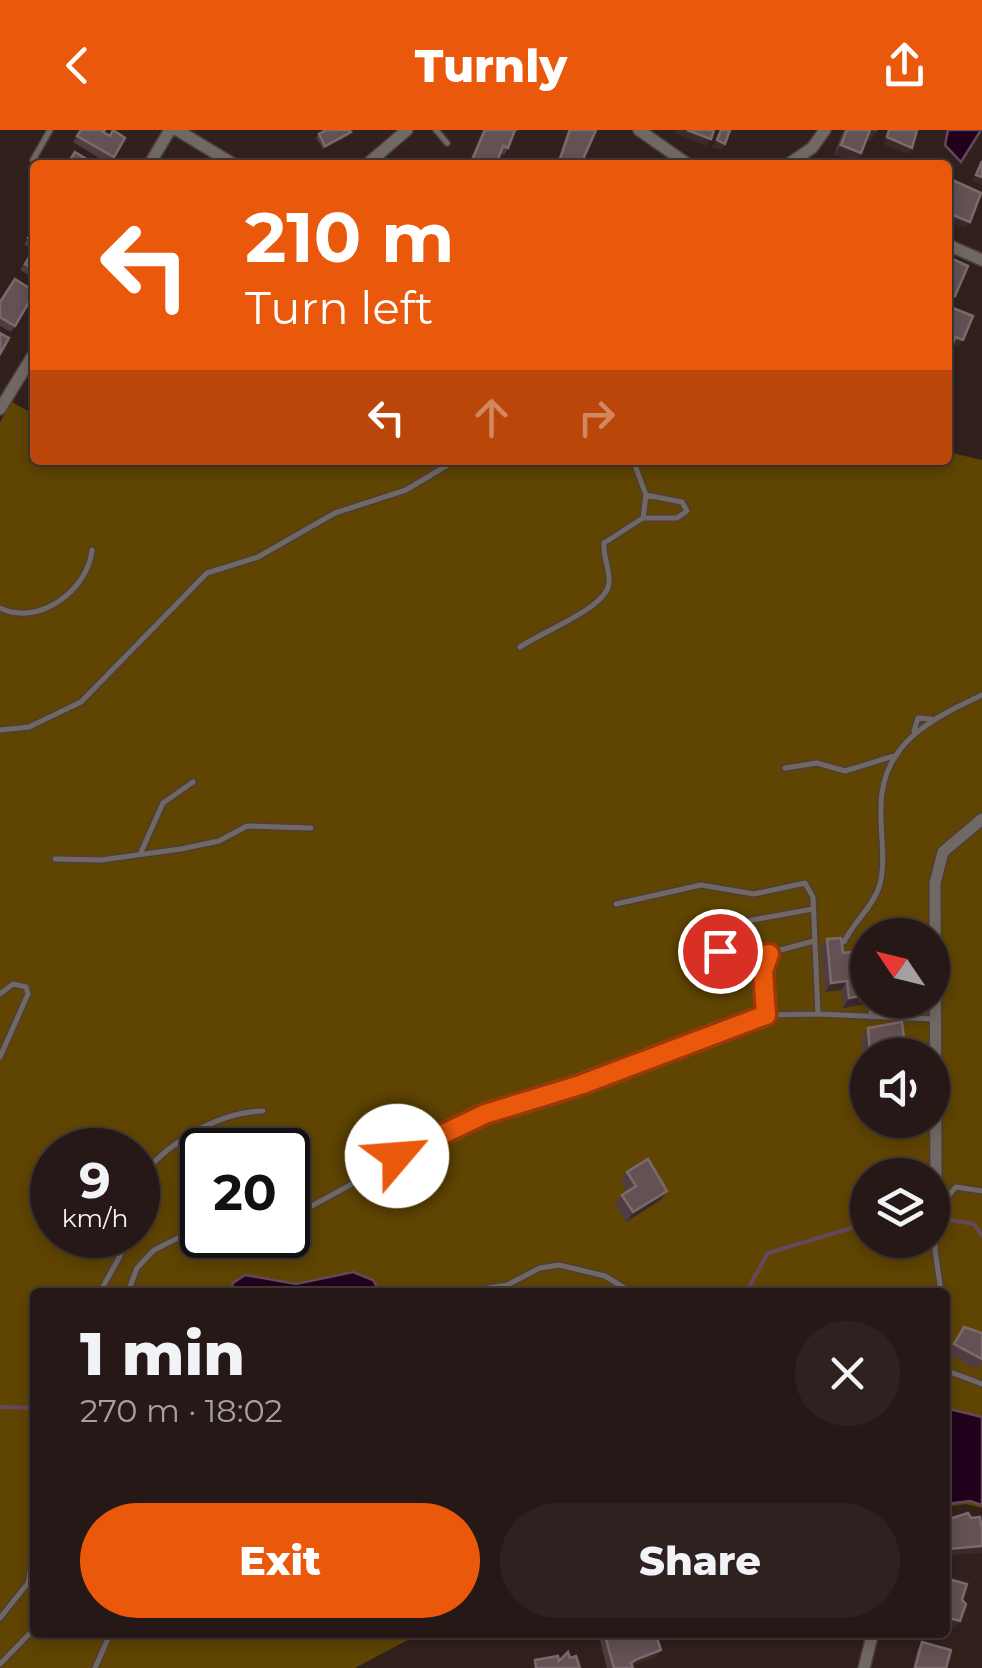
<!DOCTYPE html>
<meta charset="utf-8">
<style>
body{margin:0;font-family:Montserrat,sans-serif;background:#2e211f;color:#f1f3f6;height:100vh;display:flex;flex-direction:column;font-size:38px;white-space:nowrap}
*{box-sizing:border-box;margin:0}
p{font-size:32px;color:#a4a0a1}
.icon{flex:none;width:55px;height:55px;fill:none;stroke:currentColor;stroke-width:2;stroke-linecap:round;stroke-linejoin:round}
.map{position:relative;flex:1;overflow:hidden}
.panel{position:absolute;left:30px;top:1158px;width:920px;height:350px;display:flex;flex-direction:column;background:#261816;border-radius:10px;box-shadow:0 5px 15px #0003,0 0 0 2px #423735}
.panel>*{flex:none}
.top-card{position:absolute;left:30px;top:30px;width:922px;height:305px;border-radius:10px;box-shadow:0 5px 15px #0003,0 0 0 2px #423735;background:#ea580c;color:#fff;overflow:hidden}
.needle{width:65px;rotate:305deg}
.tools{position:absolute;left:850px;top:788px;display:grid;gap:20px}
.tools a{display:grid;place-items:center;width:100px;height:100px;border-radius:50%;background:#261816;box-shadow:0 5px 15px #0003,0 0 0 2px #423735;font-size:50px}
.speed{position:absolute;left:30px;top:998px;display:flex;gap:20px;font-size:50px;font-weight:700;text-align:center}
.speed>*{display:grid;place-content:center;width:130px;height:130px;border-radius:50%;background:#261816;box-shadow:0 5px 15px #0003,0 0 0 2px #423735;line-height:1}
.speed small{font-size:25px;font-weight:400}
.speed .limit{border:5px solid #111;border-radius:15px;background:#fff;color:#111}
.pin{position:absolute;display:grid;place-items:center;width:85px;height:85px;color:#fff;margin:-42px;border:5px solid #fff;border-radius:50%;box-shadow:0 2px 10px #0007}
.me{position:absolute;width:110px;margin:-55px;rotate:63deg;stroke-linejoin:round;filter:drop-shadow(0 0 8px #0008)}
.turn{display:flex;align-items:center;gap:35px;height:210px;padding:0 50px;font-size:45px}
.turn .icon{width:130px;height:130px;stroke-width:2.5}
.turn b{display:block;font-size:70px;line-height:85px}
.lanes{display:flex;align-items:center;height:95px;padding:0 50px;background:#0003;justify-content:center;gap:50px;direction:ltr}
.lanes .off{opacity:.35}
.round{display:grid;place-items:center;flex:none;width:105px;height:105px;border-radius:52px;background:#2e211f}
.summary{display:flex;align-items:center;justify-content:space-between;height:170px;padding:0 50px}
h1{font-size:60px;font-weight:800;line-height:75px}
.primary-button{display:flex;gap:20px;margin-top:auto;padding:20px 50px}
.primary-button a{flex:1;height:115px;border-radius:60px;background:#ea580c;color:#fff;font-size:40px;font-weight:800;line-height:115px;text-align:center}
.primary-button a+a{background:#2e211f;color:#f1f3f6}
header{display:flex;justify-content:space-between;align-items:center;height:130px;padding:0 50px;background:#ea580c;color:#fff;font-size:45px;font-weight:800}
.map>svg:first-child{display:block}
.green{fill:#5f4402;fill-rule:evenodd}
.water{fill:#21011c;stroke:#63495b;stroke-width:2.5}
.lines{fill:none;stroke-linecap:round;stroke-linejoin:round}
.stream{stroke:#63495b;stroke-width:4}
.lane-casing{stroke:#4e3d3a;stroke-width:8}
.street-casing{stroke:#4e3d3a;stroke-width:14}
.lane{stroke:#706863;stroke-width:5}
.street{stroke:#706863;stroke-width:11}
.wall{fill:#503d42}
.shaded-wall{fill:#3c2a2b}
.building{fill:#635154;stroke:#7b6a6c;stroke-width:2.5}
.route-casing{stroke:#983908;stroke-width:25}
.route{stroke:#ea580c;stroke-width:18}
</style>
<header><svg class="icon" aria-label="back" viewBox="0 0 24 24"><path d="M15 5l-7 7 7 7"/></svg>Turnly<svg class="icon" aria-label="share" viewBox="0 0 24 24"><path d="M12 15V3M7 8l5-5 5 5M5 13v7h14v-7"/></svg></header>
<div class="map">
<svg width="982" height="1538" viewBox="0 0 982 1538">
<rect width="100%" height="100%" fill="#32201d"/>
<!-- green -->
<path class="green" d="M12 272 35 285V330H948V322L982 330V1378L966 1374 945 1377V1162H35V1502L421 1503 355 1538H0V292ZM868 805H932V870H868ZM868 925H932V990H868ZM52 1020H138V1105H52ZM202 1020H288V1105H202ZM868 1045H932V1110H868Z"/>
<!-- water -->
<path class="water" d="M948 0H981L961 32 945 15Z
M353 1142 373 1150 380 1162H230L233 1153 245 1145 296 1154Z
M945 1278 982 1287V1375L970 1371 945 1374Z"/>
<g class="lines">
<!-- stream -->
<path class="stream" d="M932 1087 974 1094 982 1105
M746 1162 768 1123 868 1093
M0 1277 35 1278"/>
<defs>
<path id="lane" d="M436 0 447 13
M33 30 50 0
M633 330 646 365 643 388H677L687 381 682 372 646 365
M0 478C39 497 88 460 92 420
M520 517C543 501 607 478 609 453 610 439 603 427 604 413L643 388
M0 600 29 597 81 572 207 443 258 427 335 383 406 360 456 330
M914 601 918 588 931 589
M785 638 817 633 845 641 897 625
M141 722 163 673 193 652
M55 729 101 730 181 719 219 711 247 696 311 698
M616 774 701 755 754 764 805 753 813 767 818 884 767 885 763 841 769 823 814 811
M844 812C854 791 874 776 880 754 886 730 880 702 881 677 881 613 933 588 982 565
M769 823 744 831 725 828 718 812 747 791 813 779
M0 864 13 854 26 857 28 864 0 927
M818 884 934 889
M871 887 872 870
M138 1051C165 1014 217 982 263 981
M288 1089 465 992 767 885
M100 1162 120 1126 124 1105
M128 1162 137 1138 154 1120 202 1096
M464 1162 507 1155 540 1138 559 1135 605 1146 631 1162
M941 1162 935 1120 936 1068 950 1064 956 1057 982 1061
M945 1240 982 1254
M0 1488 28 1453 35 1416
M0 1534 35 1498
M95 1538 111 1502"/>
<path id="street" d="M177 0 235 35
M639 0 689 35
M149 35 170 0
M366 35 407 0
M787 35 812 18 825 0
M948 115 982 130
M0 279 35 222
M936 1068 935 753 943 722 982 689
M864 1538 873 1502"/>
</defs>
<!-- lane casing -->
<use href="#lane" class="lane-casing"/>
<!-- street casing -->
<use href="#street" class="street-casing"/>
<!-- lane -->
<use href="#lane" class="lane"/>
<!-- street -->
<use href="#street" class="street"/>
</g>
<!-- wall -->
<path class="wall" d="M81 0 103 2 110 6 125 8 109 34 73 12Z
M483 0H519L514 3 508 18 504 25 501 23 496 35H468Z
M568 0H596L584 27 586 35H556Z
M844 0H878L870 11 867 9 861 23 855 32 834 24Z
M351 2 348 6 323 19 316 7 319 4Z
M35 100V149L20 140 33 120 24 114Z
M0 172 15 196 11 202 0 196Z
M827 809 843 823 867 874 843 878 841 860 825 862 820 819Z
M868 898 899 925H868V931H864L861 907Z
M627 1042 661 1070 626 1092 615 1074 622 1065 627 1062 621 1051Z
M964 1197 982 1203V1232L977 1240 948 1223Z
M971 1388 982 1401V1423L945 1425 946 1390Z
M598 1502H622L624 1508 634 1505 633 1502H655L656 1527 632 1535 633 1538H607Z
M922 1512 946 1538H913L918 1519Z"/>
<!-- shaded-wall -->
<path class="shaded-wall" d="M676 0H687L711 9 706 16 674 3Z
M870 0 877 2 870 11 864 9Z
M887 7 912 18 908 24 883 14Z
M717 10 725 14 721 20 712 17Z
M841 15 861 23 855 32 834 24Z
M976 45 982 47V55L972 51Z
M948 84 970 92 965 98 948 91Z
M948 163 955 166 951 173 948 171Z
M955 207 963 210 958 217 951 214Z
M847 851 841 860 825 862 831 853Z
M868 865V870H869L867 874 843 878 849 868Z
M905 917 899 925H868L870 922Z
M667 1061 661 1070 626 1092 633 1082Z
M982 1416V1423L945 1425 949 1419Z
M945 1487 960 1491 955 1498 945 1495Z
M661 1520 656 1527 633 1535 631 1533Z"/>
<!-- building -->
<path class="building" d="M81 0H105L103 2 110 6 113 0 125 8 114 27 77 6Z
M326 0H349L351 2 325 16 319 4Z
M485 0H515L508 18 503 16 496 35H470Z
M570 0H596L584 27 586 35H558Z
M687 0H714L711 9Z
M721 0H730L725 14 717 10Z
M847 0H870L861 23 841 15Z
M889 0H917L912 18 887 7Z
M75 22 96 35H71L68 33Z
M982 31V47L976 45Z
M948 48 981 63 970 92 948 83 950 76 948 75Z
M35 100V112L28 108Z
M35 117V140L25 134Z
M948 127 968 136 955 166 948 163Z
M15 149 35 162 15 196 0 187V172Z
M948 176 973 186 963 210 955 207 948 228Z
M0 203 9 208 0 224Z
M841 808 843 823 867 820 868 865 849 868 847 851 831 853 827 809Z
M902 892 905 917 870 922 868 898Z
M648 1029 667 1061 633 1082 622 1065 636 1056 627 1042Z
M964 1197 982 1203V1229L954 1214Z
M968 1383 971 1388 980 1387 982 1401V1416L949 1419 946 1390Z
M945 1448 967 1454 962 1470 966 1474 960 1491 945 1487Z
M604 1502H622L624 1508 640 1502H655L661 1520 637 1529 631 1533 633 1538H614Z
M922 1512 951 1520 946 1538H915Z
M568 1522 570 1528 576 1526 580 1538H536L535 1530 558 1526 559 1531Z"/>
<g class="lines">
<defs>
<path id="route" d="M397 1026 485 984 580 955 766 885 763 841 769 824 732 832 720 821"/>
</defs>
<!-- route casing -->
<use href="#route" class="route-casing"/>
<!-- route -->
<use href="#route" class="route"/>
</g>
</svg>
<div class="tools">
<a><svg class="needle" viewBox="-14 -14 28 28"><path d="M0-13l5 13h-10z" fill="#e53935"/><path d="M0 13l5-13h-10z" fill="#a4a0a1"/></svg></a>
<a><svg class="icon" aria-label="sound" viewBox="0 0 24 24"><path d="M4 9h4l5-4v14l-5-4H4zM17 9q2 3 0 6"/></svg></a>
<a><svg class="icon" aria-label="layers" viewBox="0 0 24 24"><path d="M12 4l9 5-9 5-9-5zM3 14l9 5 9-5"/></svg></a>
</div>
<div class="speed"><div>9<small>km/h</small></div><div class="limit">20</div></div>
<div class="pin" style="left:720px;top:821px;background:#d93025"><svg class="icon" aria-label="arrive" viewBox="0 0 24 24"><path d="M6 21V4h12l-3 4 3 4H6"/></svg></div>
<svg class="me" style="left:397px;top:1026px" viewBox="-20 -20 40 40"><circle r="19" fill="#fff"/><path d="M0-13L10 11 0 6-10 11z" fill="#ea580c"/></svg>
<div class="top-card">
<div class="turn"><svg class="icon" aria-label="left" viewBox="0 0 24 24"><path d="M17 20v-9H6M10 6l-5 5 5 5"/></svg><div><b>210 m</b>Turn left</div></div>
<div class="lanes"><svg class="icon" aria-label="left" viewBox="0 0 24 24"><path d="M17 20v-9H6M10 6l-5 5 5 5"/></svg><svg class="icon off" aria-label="ahead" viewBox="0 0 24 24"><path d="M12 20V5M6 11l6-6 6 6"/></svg><svg class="icon off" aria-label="right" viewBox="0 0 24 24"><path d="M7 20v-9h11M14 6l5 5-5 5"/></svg></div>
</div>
<section class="panel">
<div class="summary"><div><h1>1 min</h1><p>270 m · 18:02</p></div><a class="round"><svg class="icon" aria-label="close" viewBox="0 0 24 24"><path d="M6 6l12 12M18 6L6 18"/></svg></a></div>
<div class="primary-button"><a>Exit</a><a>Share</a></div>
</section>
</div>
